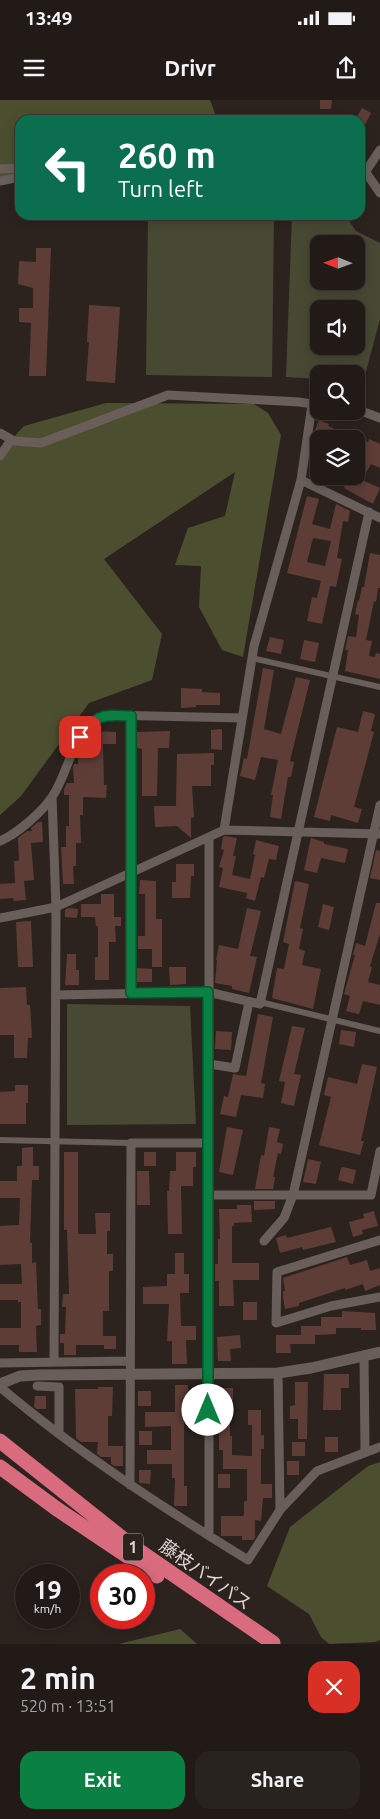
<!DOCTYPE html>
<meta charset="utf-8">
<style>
body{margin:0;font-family:Ubuntu,"Noto Sans JP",sans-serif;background:#292320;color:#f1f3f6;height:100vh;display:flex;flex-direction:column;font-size:19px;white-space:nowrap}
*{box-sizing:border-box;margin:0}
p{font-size:16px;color:#a2a1a1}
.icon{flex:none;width:28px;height:28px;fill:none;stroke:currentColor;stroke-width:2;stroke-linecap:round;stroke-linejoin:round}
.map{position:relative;height:1544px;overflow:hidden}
.sheet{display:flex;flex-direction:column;background:#211a17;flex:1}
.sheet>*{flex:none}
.banner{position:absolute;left:15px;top:15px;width:350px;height:105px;border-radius:15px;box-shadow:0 2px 12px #0003,0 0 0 1px #3e3836;background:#0b6e4f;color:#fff;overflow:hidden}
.needle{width:32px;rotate:271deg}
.buttons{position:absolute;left:310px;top:135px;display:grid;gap:10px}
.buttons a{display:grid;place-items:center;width:55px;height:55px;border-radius:10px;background:#211a17;box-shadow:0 2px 12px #0003,0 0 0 1px #3e3836;font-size:25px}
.speed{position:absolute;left:15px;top:1464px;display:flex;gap:10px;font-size:25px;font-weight:700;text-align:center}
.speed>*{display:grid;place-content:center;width:65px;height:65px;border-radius:50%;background:#211a17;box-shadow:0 2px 12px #0003,0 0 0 1px #3e3836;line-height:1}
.speed small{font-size:12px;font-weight:400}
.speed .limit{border:8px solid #d22;background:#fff;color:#111}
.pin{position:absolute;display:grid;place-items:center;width:42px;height:42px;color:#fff;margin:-21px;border-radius:10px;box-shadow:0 2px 8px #0006}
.me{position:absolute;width:55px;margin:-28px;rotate:0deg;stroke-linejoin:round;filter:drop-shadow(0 0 4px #0008)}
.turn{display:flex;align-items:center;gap:18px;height:105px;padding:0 20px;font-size:22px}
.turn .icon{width:65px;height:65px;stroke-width:2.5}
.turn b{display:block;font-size:35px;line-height:42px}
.round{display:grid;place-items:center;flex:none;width:52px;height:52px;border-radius:15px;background:#292320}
.overview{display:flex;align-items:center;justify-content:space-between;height:85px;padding:0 20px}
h1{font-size:30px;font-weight:700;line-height:38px}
.button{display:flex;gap:10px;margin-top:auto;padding:10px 20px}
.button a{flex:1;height:58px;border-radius:15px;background:#0b8043;color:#fff;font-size:20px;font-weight:700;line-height:58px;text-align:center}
.button a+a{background:#292320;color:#f1f3f6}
.status{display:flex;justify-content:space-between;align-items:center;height:35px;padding:0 25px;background:#211a17;direction:ltr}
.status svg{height:14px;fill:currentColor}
header{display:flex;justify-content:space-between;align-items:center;height:65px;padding:0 20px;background:#211a17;font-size:22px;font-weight:700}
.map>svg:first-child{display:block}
.green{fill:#474933;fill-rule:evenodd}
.forest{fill:#4c4f2f}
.building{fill:#5e3d36;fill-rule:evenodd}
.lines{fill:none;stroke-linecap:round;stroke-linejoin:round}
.pedestrian{stroke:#695e5a;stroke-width:6}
.minor{stroke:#695e5a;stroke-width:9}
.tertiary{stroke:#695e5a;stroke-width:11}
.motorway{stroke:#d86b7d;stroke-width:15}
.route-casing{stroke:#07532c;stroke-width:12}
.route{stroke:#0b8043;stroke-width:9}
.labels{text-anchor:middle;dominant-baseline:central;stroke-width:4;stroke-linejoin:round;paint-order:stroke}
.shield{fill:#2c231f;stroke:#a8a09e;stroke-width:1}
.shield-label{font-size:16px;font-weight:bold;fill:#ddd6d4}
.street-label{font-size:18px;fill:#ddd6d4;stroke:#2c231f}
</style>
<div class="status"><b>13:49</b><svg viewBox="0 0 49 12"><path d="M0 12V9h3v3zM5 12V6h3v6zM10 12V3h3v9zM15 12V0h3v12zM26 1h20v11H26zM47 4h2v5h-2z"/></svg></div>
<header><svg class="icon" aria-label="menu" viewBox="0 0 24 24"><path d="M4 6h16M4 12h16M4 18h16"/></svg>Drivr<svg class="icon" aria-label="share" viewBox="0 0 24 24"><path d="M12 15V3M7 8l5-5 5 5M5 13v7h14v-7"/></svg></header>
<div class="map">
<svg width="380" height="1544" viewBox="0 0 380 1544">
<rect width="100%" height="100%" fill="#2c231f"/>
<!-- green -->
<path class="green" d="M148 115H274L272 277 146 275Z
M292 115H345L356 131 380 143V219L363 283 356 282V274H319V279L286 277ZM319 144H356V181H319ZM319 209H356V246H319Z
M67 904 190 906 196 1024 67 1025Z"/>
<!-- forest -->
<path class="forest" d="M0 0H210L217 19 212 20H20V72L0 78Z
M106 303 254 304 268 313 281 335 243 557 222 550 199 507 201 466 175 465 188 428 225 416 235 372 104 459 162 534 152 580 89 603 21 696 0 715V352L24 326Z
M380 1362V1540L375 1542 329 1544 321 1537 309 1514 267 1486 290 1427 368 1366Z
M180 1529 197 1544H119Z"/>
<!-- building -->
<path class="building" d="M320 0H332L331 9H320Z
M362 8 371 13 365 25 360 22V20H355Z
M36 148H51L46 276H29L31 223 19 222V208H33V188L18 184 19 161 36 162Z
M89 205 120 207 115 283 86 281 89 242H87Z
M319 320 329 324 328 326 355 339H326L314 333Z
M356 337 368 342 369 339 380 344V368L371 364 362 380 380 388 373 404 344 388 345 386 327 376H356V369L362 355 356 352Z
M311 354 319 356 317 372 309 370Z
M307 396 319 399 312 424 330 429 336 404 350 411 348 422 343 421 337 458 342 459 336 487 330 486 322 524 307 521 312 497 317 498 321 481 287 473ZM313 438 331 441 325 466 307 462Z
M370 453 380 455V488H378L376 502 374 501 366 540 372 541 369 556 375 557 376 553 380 554V579L345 571 348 550H345L348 536 356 537 359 515 355 514 358 500 359 501 362 487H364Z
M270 537 284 540 281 554 266 551Z
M304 540 319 543 315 562 300 559Z
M263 568 274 570 264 629 281 634 296 577 310 580 290 661 294 662 291 677H288L281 719 270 717 273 695H271L278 660 261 657 255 680 240 676 244 658 247 659Z
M181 588 202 589V592L220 593V605H196V607L181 608Z
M363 611 375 614 371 631 374 632 354 707 362 709 358 723 331 715 330 721 314 717 337 627 358 632Z
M222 629V650L211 649V630Z
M92 631 116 632V644H103L104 685H107L106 698 83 697V715H80L81 743H76V766H73L74 784H63L61 747H66V726H69V695H64V689L67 683H74L73 667 74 664H78V655L80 650H88V636Z
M170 631 169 648H158L157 696H142V649L137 648V632Z
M214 653V665H211V686H192L194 717 191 718V738L177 726 155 727 154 706H176L177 654Z
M38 722H42L43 742 31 743 34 780 24 781 26 800 14 801 13 798 0 799V784L15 783 14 761H19L18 738 27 731H32L31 728Z
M225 736 237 738 233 756H236L232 775 250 779 255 755 253 754 256 740 279 746 276 760 269 759 264 778 261 777 255 801 246 798 247 793 219 787 223 768 219 767 224 750 221 749 223 737Z
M311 738 324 742V744L348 749 345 763 321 758 317 773 304 770Z
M376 750 380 751V780L370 778Z
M176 764H194V776H191L190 798H172V782H176Z
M140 780 156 781V819H162V867H152V849H138V836H145V794H139Z
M295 781 309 784 300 828 303 829 299 849 305 851 302 865 321 869 313 909 272 898 277 868 284 869 289 844 283 842Z
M101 794H114V817H121V826H115L116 842H109V880H95V857H98V826H96L95 817H81V804H101Z
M376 803H380V834L370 866 372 867 368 882 380 885V905L363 901 359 914 346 911 350 896 344 894 355 855H353L356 843 365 846Z
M323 804 334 807 329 830 318 827Z
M68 808 78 809 77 818 65 817V810Z
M247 808 261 811 250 856 257 857 249 893 232 889V886L215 883 217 860H216L219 845 238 849Z
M31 821 33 867H18L16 822Z
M67 854H76V870H79V885H65Z
M169 867H186V884L170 885Z
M137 868 152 869V882H137Z
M26 887 27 905H30L32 938H28L27 958H14V935H0V888Z
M258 914 273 917 261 983 265 984 263 998 241 995 236 1017 220 1014 224 996 228 997 233 974 246 976Z
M292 926 305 928 294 974 301 975 294 1006 281 1003 285 982 279 981Z
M341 930 356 932 354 947 339 944Z
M216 931 232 932 231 950 215 949Z
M362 964 377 967 361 1041H364L360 1055 319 1045 331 997 324 995 328 977 357 984Z
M15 985H28V1003H26V1024H0V992L15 991Z
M227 1027 243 1030 233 1075 219 1072Z
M269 1027 280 1029 277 1042 283 1044 281 1054 278 1053 273 1077H275L273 1089H255L261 1055 264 1056Z
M33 1047V1066H39V1080H32L30 1143H32V1163L36 1162 38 1209H41V1225L36 1226 37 1252H19V1245H0V1228H21V1202H18V1200H0V1184H22L21 1164 0 1165V1126L19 1125 20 1098H0V1081H17V1066H22V1048Z
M64 1052H78V1134H96L95 1113H110V1131H107V1154H113V1171H109V1211H103V1236H116V1249H104V1245H76V1255H64V1243H60V1234H65L66 1207H62L63 1194H69L67 1130H64Z
M144 1052H156V1066H144Z
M176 1052H196V1067H193V1086H181L182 1134H168L167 1091H169L170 1071H176Z
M308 1059 321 1062 316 1084 303 1082Z
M343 1067 356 1070 353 1084 338 1080 341 1068Z
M137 1071H149L150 1105H137Z
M254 1101H275V1109L254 1110Z
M237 1105H251L252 1122 234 1123V1126H232V1163H259V1180H233L234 1206H219V1181H215V1164H218V1139H220L219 1109H237Z
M374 1111 378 1126 362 1130 363 1134 353 1137 349 1122 364 1118 363 1114Z
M331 1127 336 1142 303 1150 302 1147 280 1153 276 1138 286 1135 287 1138Z
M175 1153H184V1174H189V1193H180L181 1226H196V1240H186L187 1264H172V1241H167L169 1204H143V1187L167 1186V1174H175Z
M347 1157 350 1165 367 1160 370 1171 380 1168V1185L365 1191 363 1184 345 1190V1188L299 1203V1206L285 1209 283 1197V1191H285L283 1178Z
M243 1202H257V1220H243Z
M342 1211 375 1213 376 1230H361V1228H336V1234L315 1235V1244H290L291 1253H276V1235H301V1226H321V1217H342Z
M240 1235 241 1248 230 1249 231 1261H218L217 1237Z
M324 1274H349V1288H341V1310H323Z
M295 1282H308L307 1339H298V1319H290V1306L295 1305Z
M175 1285H188V1319H184V1386H187V1406H174L175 1378H172V1364H147V1350H171V1326L145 1327V1312H175Z
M98 1287H113L112 1316H108V1346H123V1366H115L111 1364V1357H101L97 1354 98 1342H81L76 1338 75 1289H98Z
M221 1288H233V1302H230V1336H232V1355L252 1356V1325H248V1310H261V1335H264V1349H261V1384H272V1398H263L261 1421 255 1420V1438L253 1440H242V1436H221V1416H243L244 1414V1401H247V1369H223V1350H219V1324H217V1310H220Z
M138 1291H151V1306H138Z
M35 1296H46V1309H37L34 1307Z
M139 1331H152V1345H139Z
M325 1337H338V1352H325Z
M292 1342H305V1356H292Z
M287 1361H299V1375H287Z
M139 1370H151L150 1384 139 1383Z
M218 1374H230V1388H218Z"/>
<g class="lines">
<!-- pedestrian -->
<path class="pedestrian" d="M252 558 380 587
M260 902 380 931
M0 1040 131 1043"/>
<!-- minor -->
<path class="minor" d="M360 64 380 93
M0 69 20 68
M366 71 380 50
M0 81 20 77
M356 309 380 318
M0 333 14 341 41 343 168 295 299 302 319 305
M0 356 11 340
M301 380 380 418
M131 616V893
M52 697 56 807 54 1262
M224 730 254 546 301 380 312 305
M0 741C17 734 42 712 52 697 68 673 71 641 92 622 96 618 102 617 106 615L242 618
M0 818 56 807 224 730 380 734
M56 895 208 892 260 904 369 412
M209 964 235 968 249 902
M209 1095H371L380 1051
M380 1140 277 1172 276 1223 331 1206 380 1197
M264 1141 284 1118 293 1095 380 705
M364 1256 365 1352
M0 1263 130 1261
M278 1273 280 1410
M37 1286 59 1287V1333
M0 1287C77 1352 162 1407 248 1460L280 1410 317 1371 380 1347
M130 1385 131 1043H209
M209 1435V738"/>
<!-- tertiary -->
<path class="tertiary" d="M0 1284 20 1276 38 1275 278 1273 311 1268 380 1252"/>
<!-- motorway -->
<path class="motorway" d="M0 1341 132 1446 273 1543
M0 1367 57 1409 157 1476"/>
</g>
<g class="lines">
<defs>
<path id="route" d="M80 637C99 613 101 615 131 616V893L208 892V1310"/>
</defs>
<!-- route casing -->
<use href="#route" class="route-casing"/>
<!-- route -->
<use href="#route" class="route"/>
</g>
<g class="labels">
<!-- shield labels -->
<rect class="shield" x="123" y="1433.5" width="20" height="27" rx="4"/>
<g class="shield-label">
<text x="133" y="1447">1</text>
</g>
<!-- street labels -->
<g class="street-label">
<text transform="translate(206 1474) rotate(35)">藤枝バイパス</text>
</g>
</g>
</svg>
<div class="buttons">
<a><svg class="needle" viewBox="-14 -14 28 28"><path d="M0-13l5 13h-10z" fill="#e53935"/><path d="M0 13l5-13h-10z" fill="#a2a1a1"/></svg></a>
<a><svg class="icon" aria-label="sound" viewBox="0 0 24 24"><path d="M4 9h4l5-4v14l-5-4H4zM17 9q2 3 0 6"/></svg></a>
<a><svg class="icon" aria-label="search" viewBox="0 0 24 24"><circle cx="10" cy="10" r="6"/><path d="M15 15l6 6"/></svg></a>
<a><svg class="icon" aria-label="layers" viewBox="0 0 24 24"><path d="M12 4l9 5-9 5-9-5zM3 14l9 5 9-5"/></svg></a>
</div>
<div class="speed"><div>19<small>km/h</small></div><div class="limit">30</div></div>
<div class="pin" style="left:80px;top:637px;background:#d93025"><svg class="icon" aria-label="arrive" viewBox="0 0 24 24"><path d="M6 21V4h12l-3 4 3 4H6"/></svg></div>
<svg class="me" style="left:208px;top:1310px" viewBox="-20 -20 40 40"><circle r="19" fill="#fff"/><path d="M0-13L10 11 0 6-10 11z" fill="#0b8043"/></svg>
<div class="banner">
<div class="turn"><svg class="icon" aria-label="left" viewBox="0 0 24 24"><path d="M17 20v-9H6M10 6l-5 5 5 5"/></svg><div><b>260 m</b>Turn left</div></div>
</div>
</div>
<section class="sheet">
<div class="overview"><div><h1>2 min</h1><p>520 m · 13:51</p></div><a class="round" style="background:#d93025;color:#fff"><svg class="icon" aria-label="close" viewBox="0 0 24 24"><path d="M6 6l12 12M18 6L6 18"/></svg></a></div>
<div class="button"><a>Exit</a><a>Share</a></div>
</section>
